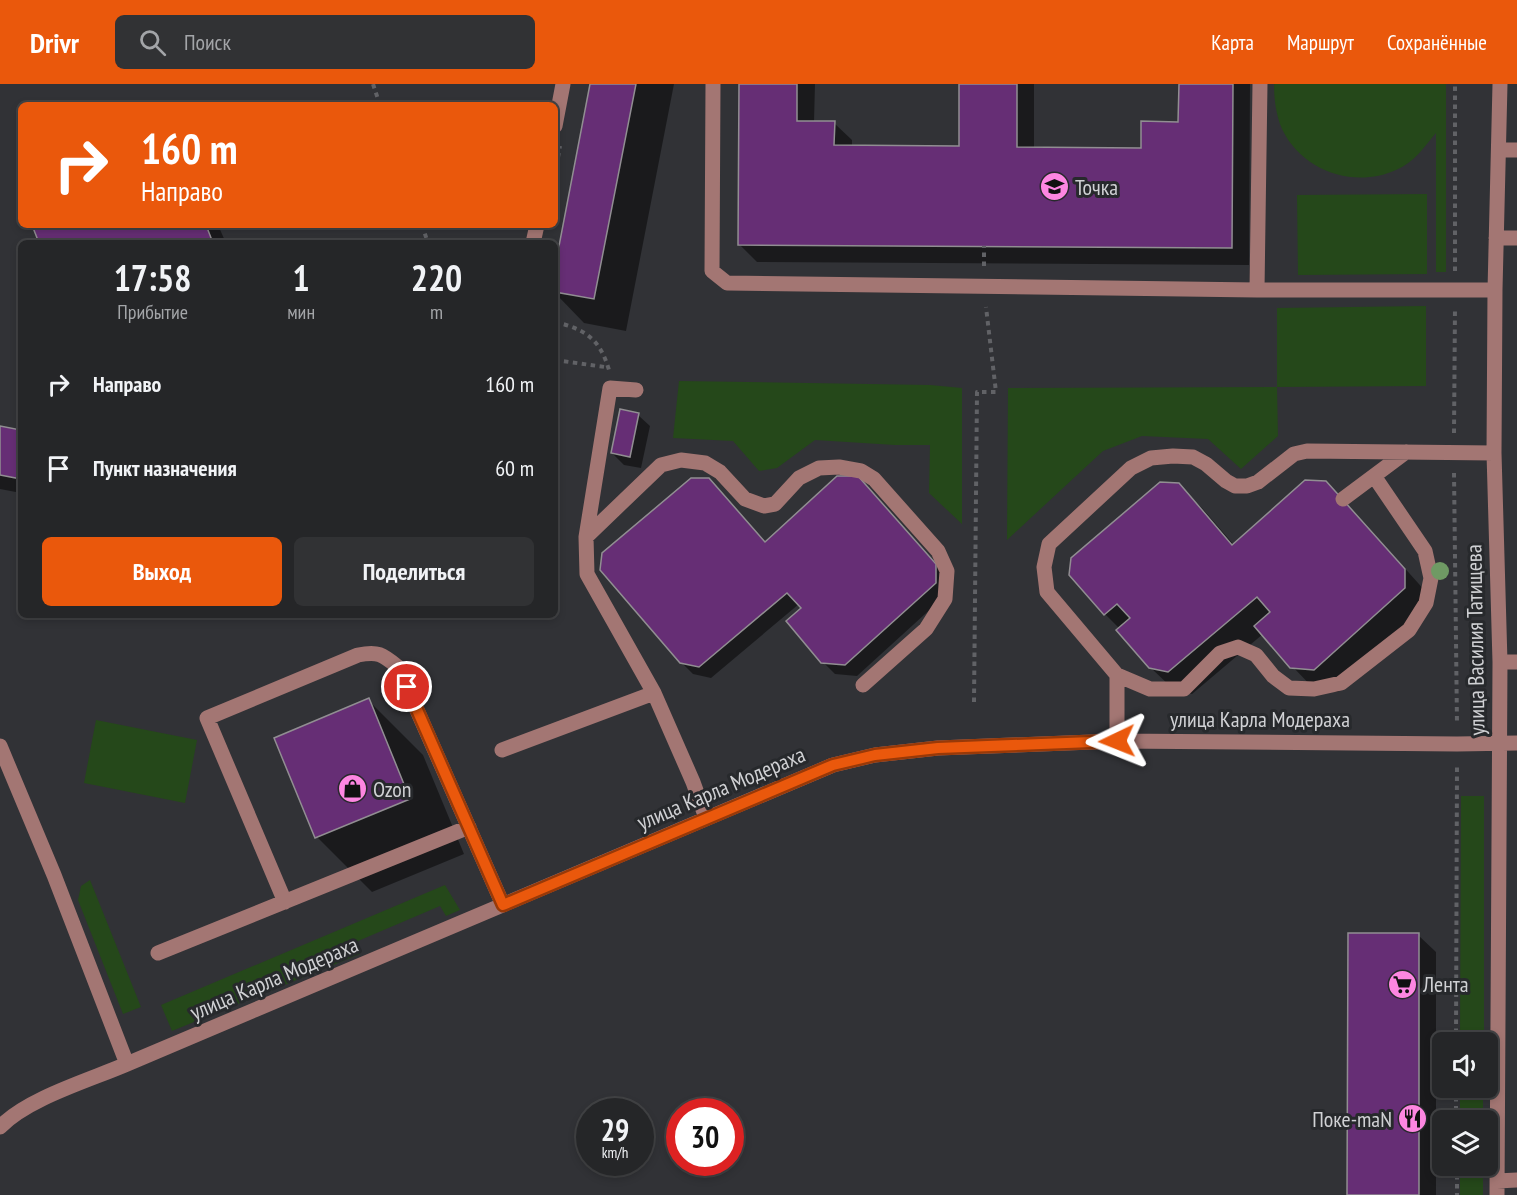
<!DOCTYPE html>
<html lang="ru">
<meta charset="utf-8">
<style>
body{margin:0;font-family:"PT Sans Narrow",sans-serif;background:#313234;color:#f1f3f6;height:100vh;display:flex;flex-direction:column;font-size:22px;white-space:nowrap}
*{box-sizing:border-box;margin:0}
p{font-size:20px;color:#a3a5a8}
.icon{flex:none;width:33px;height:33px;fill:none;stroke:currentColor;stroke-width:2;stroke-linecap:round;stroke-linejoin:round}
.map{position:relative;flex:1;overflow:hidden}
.sheet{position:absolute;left:18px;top:156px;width:540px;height:378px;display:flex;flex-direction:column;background:#252628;border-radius:9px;box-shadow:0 3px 9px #0003,0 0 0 2px #424345}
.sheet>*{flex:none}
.hud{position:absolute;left:18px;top:18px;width:540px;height:126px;border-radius:9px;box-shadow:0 3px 9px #0003,0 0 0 2px #424345;background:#ea580c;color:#fff;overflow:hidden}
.buttons{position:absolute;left:1432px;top:948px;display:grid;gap:12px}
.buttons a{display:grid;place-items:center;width:66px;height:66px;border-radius:9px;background:#252628;box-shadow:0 3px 9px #0003,0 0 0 2px #424345;font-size:30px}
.speed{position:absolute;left:576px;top:1014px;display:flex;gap:12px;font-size:30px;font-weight:700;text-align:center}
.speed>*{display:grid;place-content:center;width:78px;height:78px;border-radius:50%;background:#252628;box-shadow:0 3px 9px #0003,0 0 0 2px #424345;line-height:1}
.speed small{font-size:15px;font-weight:400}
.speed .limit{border:9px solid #d22;background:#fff;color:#111}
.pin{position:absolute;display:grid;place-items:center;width:51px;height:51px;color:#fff;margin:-26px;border:3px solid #fff;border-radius:50%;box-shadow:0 2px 6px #0007}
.me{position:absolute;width:66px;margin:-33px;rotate:268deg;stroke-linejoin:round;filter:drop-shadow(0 0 4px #0008)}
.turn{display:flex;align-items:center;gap:21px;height:126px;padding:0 24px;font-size:27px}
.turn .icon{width:78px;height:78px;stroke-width:2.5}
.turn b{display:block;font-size:42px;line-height:51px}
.eta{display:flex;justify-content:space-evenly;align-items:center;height:102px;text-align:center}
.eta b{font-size:36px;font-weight:600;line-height:42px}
.action{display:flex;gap:12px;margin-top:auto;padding:12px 24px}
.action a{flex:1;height:69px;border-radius:9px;background:#ea580c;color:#fff;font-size:24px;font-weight:600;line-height:69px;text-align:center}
.action a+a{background:#313234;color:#f1f3f6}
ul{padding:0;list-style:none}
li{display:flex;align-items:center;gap:18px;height:84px;padding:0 24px}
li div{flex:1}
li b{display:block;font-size:22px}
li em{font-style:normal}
header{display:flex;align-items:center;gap:36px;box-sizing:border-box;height:84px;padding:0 30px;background:#ea580c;color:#fff}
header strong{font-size:28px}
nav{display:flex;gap:33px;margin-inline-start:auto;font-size:21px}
.search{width:420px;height:54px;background:#313234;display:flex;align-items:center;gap:15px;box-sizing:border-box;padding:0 21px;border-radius:9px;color:#a3a5a8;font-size:22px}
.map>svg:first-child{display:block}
.green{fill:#25481a}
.shadow{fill:#0007}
.building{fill:#662e75;stroke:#918e92;stroke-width:1.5}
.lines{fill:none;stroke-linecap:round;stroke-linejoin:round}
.path{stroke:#616266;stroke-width:4;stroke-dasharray:4.5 4.5;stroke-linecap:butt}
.minor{stroke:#a37673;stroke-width:15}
.tree{fill:#6f9a64}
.route-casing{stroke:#983908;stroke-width:15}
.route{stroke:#ea580c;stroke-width:10}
.labels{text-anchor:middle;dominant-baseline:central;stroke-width:6;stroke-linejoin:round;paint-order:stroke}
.poi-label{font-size:22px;fill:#d0d1d4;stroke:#27292c;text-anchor:start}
.street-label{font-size:22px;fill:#d0d1d4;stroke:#27292c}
</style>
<header>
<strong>Drivr</strong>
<div class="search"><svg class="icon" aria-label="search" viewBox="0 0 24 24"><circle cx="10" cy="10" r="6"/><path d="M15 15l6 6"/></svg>Поиск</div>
<nav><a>Карта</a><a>Маршрут</a><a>Сохранённые</a></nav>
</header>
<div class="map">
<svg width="1517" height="1111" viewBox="0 0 1517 1111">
<rect width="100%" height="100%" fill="#313236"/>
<!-- green -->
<path class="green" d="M1274 0H1446V188H1436V49C1424 63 1415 78 1396 86 1354 105 1302 87 1282 45 1276 31 1274 15 1274 0Z
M1427 110V190L1298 191 1297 111Z
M1426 222V302L1277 303 1278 352 1241 385 1208 355 1142 352 1103 367 1007 456 1008 304 1277 303V224Z
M679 297 930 301 962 304V440L929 409 930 361H895L815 356 777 384 759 387 733 357 673 354Z
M96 636 197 656 185 719 84 699Z
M1461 712H1484V958H1460Z
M90 796 141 923 123 930 78 816 81 802Z
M445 801 460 826 446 832 440 822 358 857 360 870 172 947 161 921Z
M1460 1004H1483V1036H1460Z
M1460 1082H1483V1111H1460Z"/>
<!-- shadow -->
<path class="shadow" d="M592 0H674L626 247 584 239 555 209V191Z
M740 0H815L814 38 834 39 852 56V63L960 64 961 0H1034V65L1142 66 1180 39V0H1250L1249 181 757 178 739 160Z
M21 98V109L17 100Z
M34 141H218L226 159H41Z
M638 331 650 342 641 384 624 381 612 369Z
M0 343 21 347V409L0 405Z
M1326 398 1349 422 1427 509V527L1338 608 1315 606 1292 582 1263 550 1192 610 1174 606 1150 583 1120 545 1105 530 1178 401 1202 424 1234 461Z
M869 405 947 493V510L857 592 835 590 823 578 803 524 799 520 711 594 693 590 681 578 765 459Z
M368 616 423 671 464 770 372 808 317 753Z
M1418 851 1436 868V1111H1349Z"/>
<!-- building -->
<path class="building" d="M590 0H636L594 215 555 208V183Z
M739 0H797V37H835L834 61 959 62V0H1017V63L1141 64V37L1178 38 1179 0H1233L1232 164 738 161Z
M32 141H206L213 159H39Z
M620 325 639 329 630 373 611 369Z
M0 342 21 346V395L0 391Z
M837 392H858L936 480V499L845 581 821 579 786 537 801 524 787 509 699 583 680 579 600 486 602 469 691 394H709L765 458Z
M1305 396 1326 397 1405 485V504L1314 586 1290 584 1254 542 1270 528 1257 513 1168 588 1149 584 1116 546 1130 534 1117 520 1104 531 1069 491 1071 474 1160 398 1179 399 1232 461Z
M369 614 410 715 315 754 274 654Z
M1348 849H1419V1111H1347Z"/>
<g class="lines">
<!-- path -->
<path class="path" d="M373 0 380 21
M555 91 560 62
M422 141 428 159
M984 182V162
M1455 187V0
M555 238C585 245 600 255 609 286
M555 276 605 283
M1454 349 1455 224
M1454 389 1457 640
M974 618 977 308H996L986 223
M1456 958 1457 680
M1456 1004V1036
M1457 1082V1111"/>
<!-- minor -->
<path class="minor" d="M713 0 712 187 727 199 1257 206H1495
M555 42 563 0
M1499 66H1517
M1496 154H1517
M533 159 537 141
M1257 206 1260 0
M1343 415 1406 368
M586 453 610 304 636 306
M1500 578H1517
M1117 591 1150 605H1184L1220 569 1238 563 1256 571 1273 592 1289 604 1314 605 1341 599 1409 546 1426 519 1431 494 1425 467 1374 392
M1117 657V591L1047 508 1044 483 1049 460 1131 384 1151 374 1173 372 1193 373 1206 380 1226 397 1235 402H1247L1258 398 1294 370 1307 367 1494 369
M0 662 54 791 127 980
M502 666 654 609
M706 734 693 698 654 609 587 490 586 453 661 381 681 376 705 379 720 388 745 415 764 422 775 420 799 394 819 384 839 383 861 387 874 395 938 467 947 487 945 515 926 545 863 601
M285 818 207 634 358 571C378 567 382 570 398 583L503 821
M158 869 469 743
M0 1043C28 1014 90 996 127 980L833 681 875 671 938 664 1117 657 1457 660 1517 659
M1497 1097 1517 1096
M1497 1111 1500 578 1494 369 1495 206 1500 0"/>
</g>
<!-- trees -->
<circle class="tree" cx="1440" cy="487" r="9"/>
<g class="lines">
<defs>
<path id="route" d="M407 603 503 821 833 681 875 671 938 664 1117 657"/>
</defs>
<!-- route casing -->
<use href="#route" class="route-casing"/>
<!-- route -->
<use href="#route" class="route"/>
</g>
<!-- icons -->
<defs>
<symbol id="school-disc" viewBox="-11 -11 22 22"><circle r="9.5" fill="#fd86e1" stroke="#27292c"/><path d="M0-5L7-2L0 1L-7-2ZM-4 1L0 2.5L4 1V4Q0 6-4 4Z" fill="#111"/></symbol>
<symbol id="shop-disc" viewBox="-11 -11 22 22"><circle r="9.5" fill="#fd86e1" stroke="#27292c"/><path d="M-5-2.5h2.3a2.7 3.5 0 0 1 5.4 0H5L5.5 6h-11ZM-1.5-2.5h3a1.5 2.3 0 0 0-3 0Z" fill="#111"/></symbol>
<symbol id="supermarket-disc" viewBox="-11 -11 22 22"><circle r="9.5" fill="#fd86e1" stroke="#27292c"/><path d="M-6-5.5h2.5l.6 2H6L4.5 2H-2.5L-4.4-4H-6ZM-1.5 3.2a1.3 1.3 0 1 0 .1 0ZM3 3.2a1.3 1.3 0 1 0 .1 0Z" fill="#111"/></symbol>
<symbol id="restaurant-disc" viewBox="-11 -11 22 22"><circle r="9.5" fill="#fd86e1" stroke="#27292c"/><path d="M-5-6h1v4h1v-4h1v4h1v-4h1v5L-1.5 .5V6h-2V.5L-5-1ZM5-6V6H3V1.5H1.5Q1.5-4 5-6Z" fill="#111"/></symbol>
</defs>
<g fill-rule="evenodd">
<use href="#school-disc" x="1038" y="86" width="33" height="33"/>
<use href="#shop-disc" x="336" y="688" width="33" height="33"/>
<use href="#supermarket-disc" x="1386" y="884" width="33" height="33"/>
<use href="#restaurant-disc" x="1396" y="1018" width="33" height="33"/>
</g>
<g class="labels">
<!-- poi labels -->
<g class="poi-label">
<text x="1075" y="103">Точка</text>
<text x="373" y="705">Ozon</text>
<text x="1423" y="900">Лента</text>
<text x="1392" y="1035" text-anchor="end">Поке-maN</text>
</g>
<!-- street labels -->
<g class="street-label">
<text transform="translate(1475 556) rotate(-91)">улица Василия Татищева</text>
<text x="1260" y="635">улица Карла Модераха</text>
<text transform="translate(721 704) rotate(-23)">улица Карла Модераха</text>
<text transform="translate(274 894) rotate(-23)">улица Карла Модераха</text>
</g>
</g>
</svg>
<div class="buttons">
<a><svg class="icon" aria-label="sound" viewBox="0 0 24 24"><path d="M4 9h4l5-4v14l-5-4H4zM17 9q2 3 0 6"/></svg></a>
<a><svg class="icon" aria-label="layers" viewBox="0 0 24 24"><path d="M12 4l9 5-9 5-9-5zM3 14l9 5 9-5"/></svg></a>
</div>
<div class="speed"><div>29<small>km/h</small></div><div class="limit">30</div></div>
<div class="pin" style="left:407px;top:603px;background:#d93025"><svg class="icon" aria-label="arrive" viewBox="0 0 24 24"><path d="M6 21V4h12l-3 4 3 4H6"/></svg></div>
<svg class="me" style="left:1117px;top:657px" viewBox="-20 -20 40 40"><path d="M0-17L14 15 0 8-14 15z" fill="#ea580c" stroke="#fff" stroke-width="4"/></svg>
<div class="hud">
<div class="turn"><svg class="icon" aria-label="right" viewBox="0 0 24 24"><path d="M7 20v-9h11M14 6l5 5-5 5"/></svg><div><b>160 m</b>Направо</div></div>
</div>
<section class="sheet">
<div class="eta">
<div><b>17:58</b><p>Прибытие</p></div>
<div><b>1</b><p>мин</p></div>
<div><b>220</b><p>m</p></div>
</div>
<ul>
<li><svg class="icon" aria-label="right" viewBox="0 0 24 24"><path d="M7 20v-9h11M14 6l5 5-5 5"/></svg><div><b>Направо</b></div><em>160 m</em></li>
<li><svg class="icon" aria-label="arrive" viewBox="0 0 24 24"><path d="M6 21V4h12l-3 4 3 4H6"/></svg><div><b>Пункт назначения</b></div><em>60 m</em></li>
</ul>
<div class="action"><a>Выход</a><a>Поделиться</a></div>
</section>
</div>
